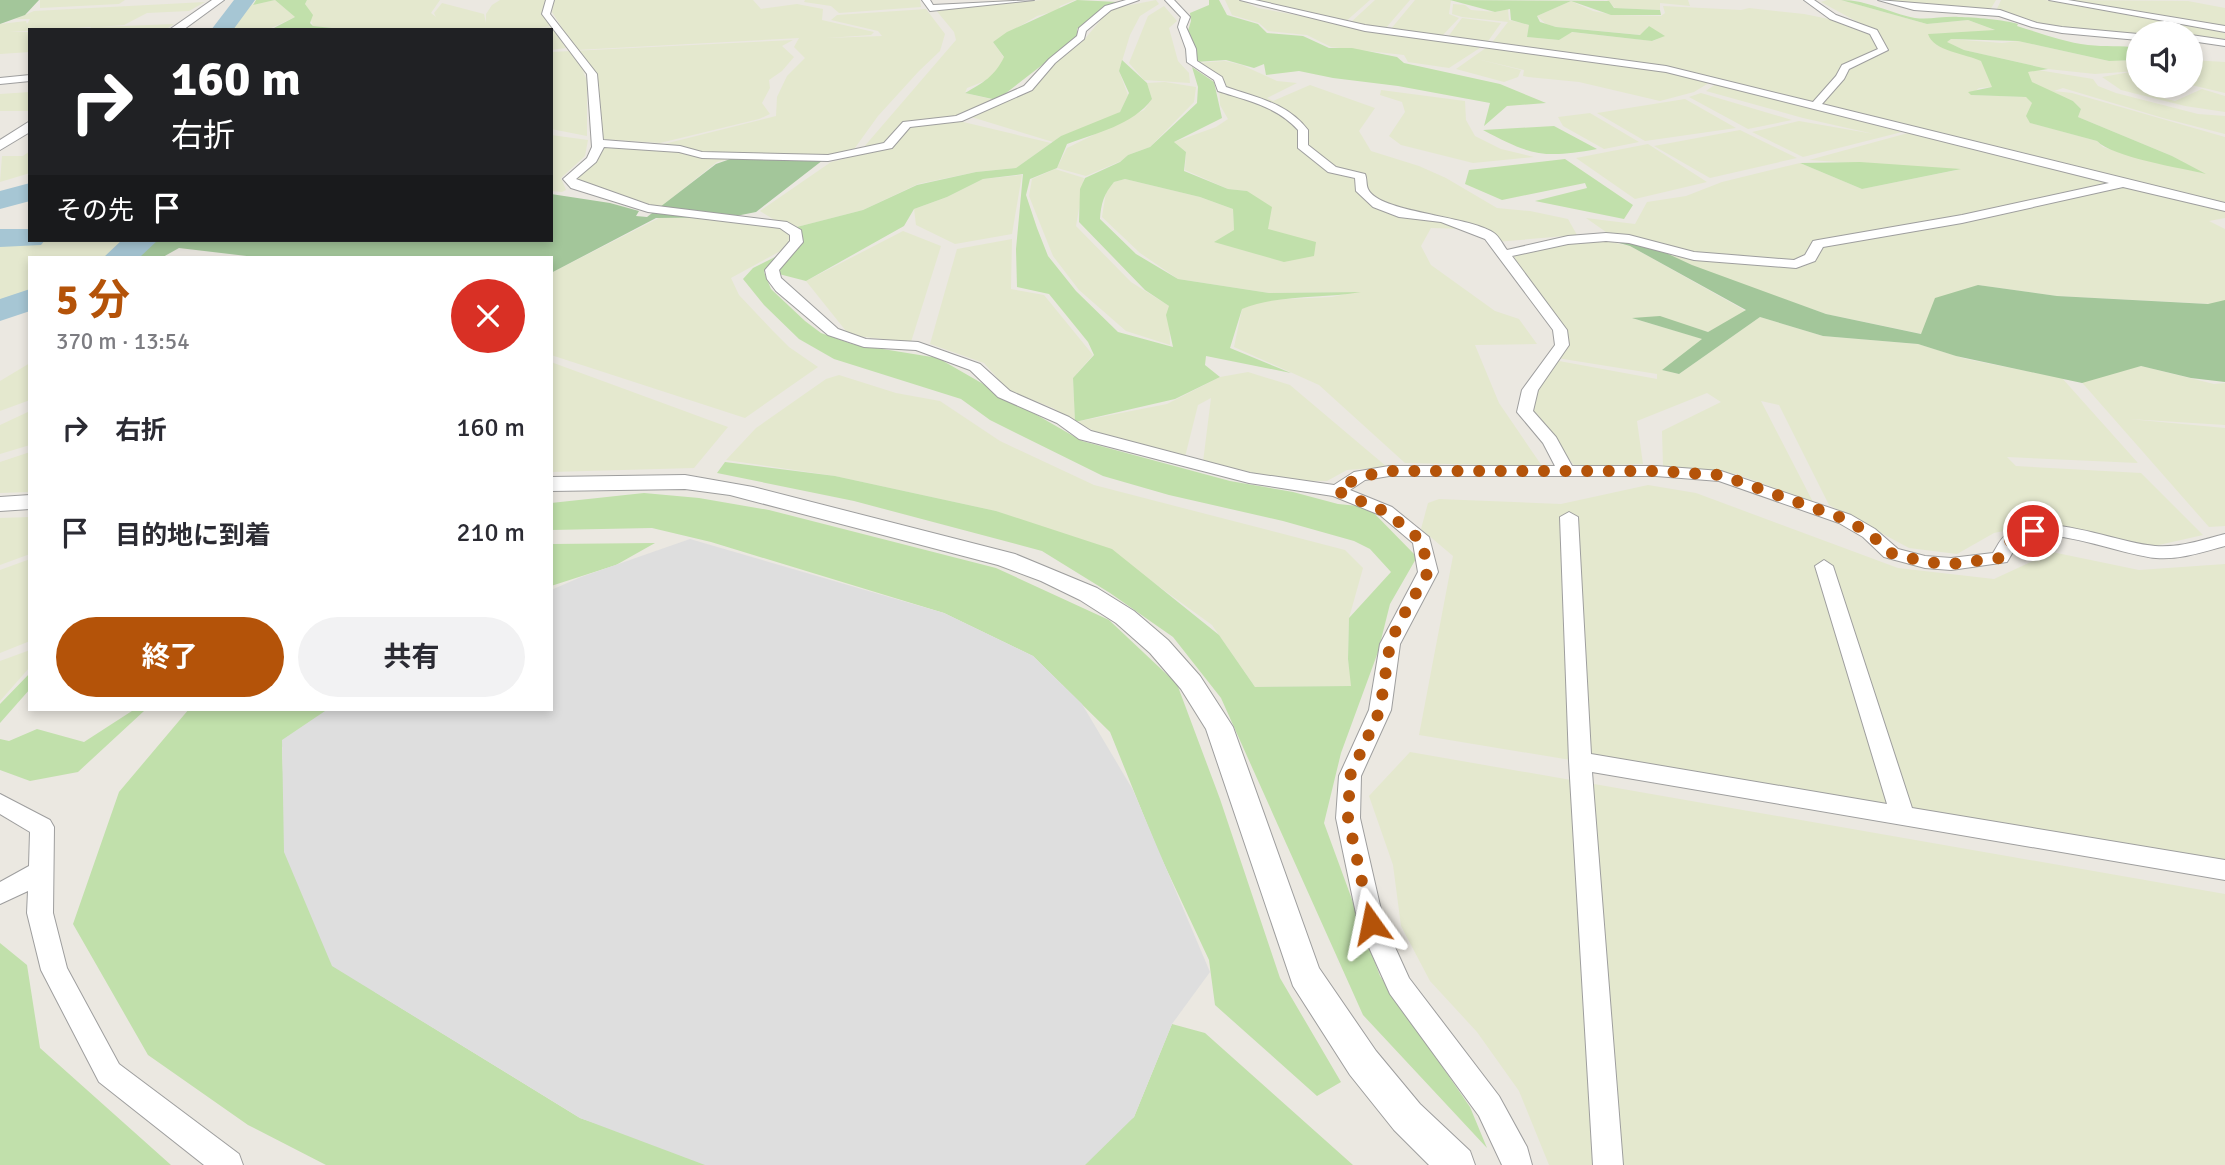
<!DOCTYPE html>
<html lang="ja">
<meta charset="utf-8">
<style>
body{margin:0;font-family:Signika,"Noto Sans JP",sans-serif;background:#f2f2f3;color:#2b2b33;height:100vh;display:flex;flex-direction:column;font-size:26px;white-space:nowrap}
*{box-sizing:border-box;margin:0}
p{font-size:23px;color:#7c7c81}
.icon{flex:none;width:38px;height:38px;fill:none;stroke:currentColor;stroke-width:2;stroke-linecap:round;stroke-linejoin:round}
.map{position:relative;flex:1;overflow:hidden}
.side{position:absolute;left:28px;top:256px;width:525px;height:455px;display:flex;flex-direction:column;background:#fff;border-radius:0px;box-shadow:0 4px 10px #0003}
.side>*{flex:none}
.hud{position:absolute;left:28px;top:28px;width:525px;height:214px;border-radius:0px;box-shadow:0 4px 10px #0003;background:#202124;color:#fff;overflow:hidden}
.tools{position:absolute;left:2126px;top:21px;display:grid;gap:14px}
.tools a{display:grid;place-items:center;width:77px;height:77px;border-radius:50%;background:#fff;box-shadow:0 4px 10px #0003;font-size:35px}
.pin{position:absolute;display:grid;place-items:center;width:60px;height:60px;color:#fff;margin:-30px;border:4px solid #fff;border-radius:50%;box-shadow:0 2px 7px #0007}
.me{position:absolute;width:77px;margin:-38px;rotate:348deg;stroke-linejoin:round;filter:drop-shadow(0 0 5px #0008)}
.turn{display:flex;align-items:center;gap:24px;height:147px;padding:0 28px;font-size:32px}
.turn .icon{width:91px;height:91px;stroke-width:2.5}
.turn b{display:block;font-size:49px;line-height:60px}
.then{display:flex;align-items:center;height:66px;padding:0 28px;background:#0003;gap:14px;font-size:26px}
.round{display:grid;place-items:center;flex:none;width:74px;height:74px;border-radius:37px;background:#f2f2f3}
.headline{display:flex;align-items:center;justify-content:space-between;height:119px;padding:0 28px}
h1{font-size:42px;font-weight:700;line-height:52px;color:#b45309}
.cta{display:flex;gap:14px;margin-top:auto;padding:14px 28px}
.cta a{flex:1;height:80px;border-radius:42px;background:#b45309;color:#fff;font-size:28px;font-weight:700;line-height:80px;text-align:center}
.cta a+a{background:#f2f2f3;color:#2b2b33}
ul{padding:0;list-style:none}
li{display:flex;align-items:center;gap:21px;height:105px;padding:0 28px}
li div{flex:1}
li b{display:block;font-size:26px}
li em{font-style:normal}
.map>svg:first-child{display:block}
.farmland{fill:#e4e8ce}
.grass{fill:#c1e0ab}
.forest{fill:#a3c69a}
.parking{fill:#dedede}
.lines{fill:none;stroke-linecap:round;stroke-linejoin:round}
.river{fill:#a6c6d4;fill-rule:evenodd}
.minor-casing{stroke:#9e9e9e;stroke-width:2}
.tertiary-casing{stroke:#9e9e9e;stroke-width:2}
.minor{fill:#fff;fill-rule:evenodd}
.tertiary{fill:#fff;fill-rule:evenodd}
.route{stroke:#b45309;stroke-width:12;stroke-dasharray:0 21.6}
</style>
<div class="map">
<svg width="2225" height="1165" viewBox="0 0 2225 1165">
<rect width="100%" height="100%" fill="#ebe8e1"/>
<!-- farmland -->
<path class="farmland" d="M40 0H125L119 4 40 8Z
M275 0 295 17 267 30H232L250 5Z
M307 0H440L431 13 436 17 434 13 442 3 484 14 486 23V14L492 5 500 0H545L543 14 551 26 537 28 552 27 566 48 551 50V30H349L313 26 305 4Z
M554 0H753L761 9 797 4 823 9 822 20 874 32 871 35 826 38 882 36 878 31 831 20 837 15 926 9 945 34 940 51 919 71 878 116 852 152 825 156 715 154 660 145 776 116 777 97 787 76 805 58 794 47 799 38 576 50 552 12Z
M805 0H920L921 7 839 13 831 6 804 2Z
M1042 0H1075L1060 6 1059 10 1037 16 993 42 1005 59 990 79 967 88 965 93 999 101 1033 88 1058 61 1083 41 1110 9 1156 0 1159 4 1140 16 1130 35 1119 71 1128 95 1120 112 1099 124 1061 136 1053 142 968 116 924 119 908 122 885 145 863 148 956 40 954 32 935 9Z
M1225 0H1240L1258 8 1329 21 1249 0H1370L1344 23 1447 38 1462 18 1501 23 1486 44 1449 68 1408 62 1404 55 1331 47 1307 35 1268 31 1259 23 1232 15Z
M1375 0H1410L1385 29 1350 23Z
M1415 0H1451L1449 14 1459 18 1442 36 1390 30Z
M1607 0H1688L1690 6 1660 3V10L1615 8Z
M1827 0H1841L1927 24 1968 20 1997 31 1929 34 1982 61 1993 87 1979 88 1971 95 2027 97 2032 103 2031 123 2097 141 2103 147 2128 155 2202 173 2172 156 2078 117 2081 109 2073 101 2032 83 2027 72 2038 70 2093 79 2098 86 2116 93 2198 114 2225 116V134L2163 118 2063 88 2054 91 2072 93 2225 137V218L2209 221 2225 229V301L2212 304 2057 296 1978 285 1922 334 1826 314 1705 271 1625 236 1606 232 1586 218 1635 224 1647 202 1686 196 1722 182 1800 163 1862 189 1957 170 1809 160 1908 133 1980 150 1712 81 1694 92 1660 101 1579 82 1528 77 1523 76 1524 70 1477 59 1521 70 1518 77 1504 82 1456 69 1490 45 1508 22 1462 17 1452 14 1453 4 1465 5 1471 10 1496 12 1508 9 1509 20 1530 25 1527 37 1559 40 1570 32 1653 41 1664 36 1648 26 1642 35 1556 27 1546 24 1537 16 1571 1 1593 11 1614 15 1661 16 1665 13 1663 6 1741 10 1749 8 1804 14 1829 19 1873 36 1874 31 1821 2Z
M1889 0H1996L1990 10 1914 6Z
M2001 0H2045L2225 31V41L2191 36V33L2130 35 2037 24 1996 11Z
M2061 0 2188 1 2225 8V29Z
M205 2 189 11 147 13 124 25 99 27 174 24 165 30H89L91 27 10 32H30V52L0 54V24L26 21 27 24 30 19H15L34 11Z
M1164 6 1177 21 1169 28 1178 61 1189 73 1190 83 1144 80 1129 63 1148 16Z
M1951 39 2002 43 2018 41 2109 61 2138 60V86L2190 88 2163 98 2175 101 2202 89 2225 96V112L2185 106 2121 90 2102 77 2136 71 2095 74 2048 69 1964 50 1946 42Z
M793 40 782 46 794 57 782 71 769 80 770 88 762 103 770 114 759 119 660 143 601 139 593 83 582 70 587 80V136L551 129V52Z
M2191 60 2225 62V93L2191 85Z
M1225 61 1242 65 1277 81 1297 83 1267 98 1273 101 1310 85 1375 108 1359 131 1371 151 1419 166 1446 178 1497 208 1530 211 1568 219 1577 235 1496 242 1467 229 1431 228 1421 246 1431 265 1495 311 1519 319 1537 344 1475 345 1499 403 1542 466 1405 463 1319 385 1234 347 1242 309 1264 300 1332 297 1355 292 1269 293 1178 279 1140 253 1102 217 1106 192 1114 182 1125 179 1200 197 1233 209 1234 230 1215 242 1268 229 1247 191 1228 189 1185 170 1186 152 1174 142 1216 127 1228 119 1220 105 1219 79 1196 63Z
M1165 82 1196 87 1194 102 1150 147 1128 155 1121 161 1086 176 1057 168 1067 148 1144 110 1152 99 1147 83Z
M1717 83 1902 132 1803 157 1752 132 1799 121 1874 134 1803 118 1706 91Z
M1381 90 1465 101 1466 120 1475 136 1501 149 1534 157 1473 163 1401 145 1389 136 1405 112 1402 102 1380 95Z
M30 92V111H0V94Z
M1701 93 1792 120 1748 129 1689 97Z
M1685 99 1736 128 1645 141 1597 113Z
M1590 113 1639 142 1604 149 1563 126 1558 117Z
M959 121 1051 143 1016 168 976 172 918 184 863 210 789 229 760 211 831 162 889 148 912 125Z
M1740 130 1797 158 1710 178 1654 146Z
M551 135 588 140 585 156 561 178 566 190 562 192 551 191Z
M1648 144 1707 182 1635 199 1576 158Z
M606 146 665 148 736 157 717 162 658 209 569 179Z
M30 151V173L0 182 2 156H23Z
M1055 169 1084 178 1076 226 1131 282 1169 306 1170 345 1126 331 1079 290 1053 256 1029 196 1032 179Z
M1022 175 1012 234 955 244 916 225 914 209 947 197 983 179Z
M705 215 785 228 797 242 731 278 739 295 773 331 789 347 818 367 745 418 551 355V273L659 218Z
M903 231 941 246 911 342 856 336 846 331 806 281Z
M1592 238 1630 246 1746 311 1708 332 1660 317 1635 319 1703 339 1663 370 1679 374 1760 317 1823 336 1918 344 1966 359 2062 378 2138 463 2007 457 2016 466 2141 473 2203 535 2150 547 2064 526 2032 525 1994 533 1957 554 1909 548 1829 505 1779 405 1761 401 1813 502 1736 474 1663 466 1662 431 1721 402 1707 393 1637 421 1643 464 1575 466 1525 412 1535 384 1559 361 1657 379V374L1557 358 1561 336 1531 292 1514 256Z
M1012 239 1011 289 1044 295 1093 355 1073 378 1075 422 1167 404 1220 377 1248 372 1290 385 1387 467 1347 470 1327 481H1292L1203 462 1211 398 1198 405 1185 457 1105 436 1075 422 1053 408 1008 390 984 363 930 344 957 249Z
M134 240 110 257H30V295L0 306V241Z
M551 362 728 427 694 468 551 472Z
M30 363V400L0 411V381Z
M2141 366 2214 384 2225 383V425L2129 419 2225 428V526L2209 527 2078 378Z
M839 375 896 393 940 401 1000 441 1094 485 1345 550 1363 568 1349 618 1348 659 1352 686 1255 687 1212 625 1121 559 996 511 835 476 726 460 756 428 826 379Z
M30 411V445L0 454V425Z
M30 452V492L0 493V462Z
M1648 485 1696 493 1898 568 1994 579 2052 552 2139 570 2225 564V868L1419 735 1453 556 1421 529 1428 503 1439 499 1561 504Z
M30 517V554L0 565V518Z
M30 559V641L0 653V570Z
M30 650V667L0 701V661Z
M1410 752 2225 894V1165H1549L1519 1091 1477 1032 1430 981 1401 926 1393 865 1369 796Z"/>
<!-- grass -->
<path class="grass" d="M256 0H307L305 4 313 15 310 23 313 26 351 30H270L295 17 275 0 253 5Z
M1077 0 1118 2 1102 9 1077 29V38L997 100 965 93C983 83 995 76 1004 57L993 42 1007 32Z
M1209 0H1219L1227 15 1258 24 1267 33 1303 36 1329 48H1352L1397 57 1404 63 1500 84 1546 103 1507 106 1484 126 1490 103 1398 86 1333 78 1299 71 1266 75 1264 64 1254 68 1226 60 1195 62 1186 37 1191 21 1190 13 1209 5Z
M1450 0 1609 1 1614 8 1660 10 1661 15H1611L1571 1 1537 16 1540 22 1556 27 1640 35 1649 26 1665 36 1652 41 1572 32 1559 40 1527 37 1529 25 1511 20 1510 9 1495 12Z
M1841 0C1868 0 1889 13 1915 18 1929 20 1944 16 1959 17 1973 17 2005 20 2018 24L2017 26C2040 33 2064 42 2088 45 2105 47 2121 45 2138 48V60L2109 61 2018 41 1951 39 1947 42 1964 50 2048 69 2028 72 2032 82 2073 101 2081 109 2078 117 2172 156 2206 174C2181 168 2112 157 2097 141L2030 123 2026 116 2032 103 2026 97 1971 95 1968 92 1992 87 1981 61C1966 54 1933 51 1928 34L1995 30 1968 20 1927 24Z
M1122 60 1147 83 1152 99C1133 125 1096 133 1067 144L1057 168 1030 179 1026 195 1037 228 1048 256 1076 291 1118 332 1173 347 1166 315 1169 306 1145 290 1079 222 1080 189 1085 178 1120 162 1128 155 1150 147 1197 103 1198 87 1192 67 1214 82 1222 118 1174 142 1186 152 1184 171 1228 189 1247 191 1272 207 1268 229 1316 242 1314 256 1284 262 1214 242 1234 230 1233 209 1200 197 1125 179 1114 182C1104 194 1101 203 1100 219L1136 254 1178 279 1269 293 1361 292C1321 299 1279 294 1242 309L1230 348 1291 373 1206 356 1205 365 1220 377 1175 399 1075 422 1073 378 1094 355 1088 342 1049 294 1017 287 1016 249 1023 174 983 179 947 197 914 209 904 226 806 281 775 273 799 243 789 229 863 210 917 185 976 172 1016 168 1061 136 1120 112 1129 93 1119 71Z
M1554 126 1597 149C1543 159 1530 155 1483 130Z
M1565 159 1633 205 1624 219 1535 201 1587 188 1585 183 1502 200 1465 184 1469 170Z
M1860 162 1961 169 1862 189 1800 163Z
M783 253 764 272 771 289 805 321 821 333 852 344 938 358 1082 441 1230 481 1293 492 1338 504 1368 507 1417 557 1390 604 1378 652 1341 753 1324 823 1380 976 1470 1107 1487 1148 1363 1015 1221 698 1173 637 1110 593 1042 551 854 501 717 473 725 462 835 476 996 511 1112 549 1219 635 1255 687 1351 686 1348 659 1349 618 1391 572 1370 549 1354 541 1283 521 1169 495 1103 476 990 420 961 399 834 359 799 339 764 305 743 279 753 268Z
M644 493 699 498 769 510 996 568 1109 620 1177 684 1220 799 1280 978 1341 1082 1317 1096 1215 1005 1209 960 1158 851 1110 732 1033 656 944 613 711 542 652 528 551 530V503Z
M655 543 616 565 551 586V544Z
M30 673V689L0 723V704Z
M135 709 144 711 78 772 30 781 0 770V739L9 741 37 729 84 742Z
M189 709H331L282 747 283 774 322 941 375 992 580 1118 720 1165H326L248 1125 148 1055 73 924 119 792Z
M0 943 27 965 40 1048 171 1165H0Z
M1172 1024 1205 1033 1353 1165H1072L1134 1117Z"/>
<!-- forest -->
<path class="forest" d="M0 0H39L25 15 0 24Z
M736 157 823 160 756 212 731 217 656 218 551 273V257H255L179 248 163 257H129L148 240H551V194L610 203 639 211 636 216 647 217 716 164Z
M1598 237 1638 240 1692 265 1826 314 1921 334 1935 298 1978 285 2057 296 2208 304 2225 300V382L2191 378 2141 366 2082 383 1956 356 1918 344 1823 336 1760 317 1679 374 1662 370 1702 339 1632 318 1660 316 1708 332 1746 310 1630 246Z"/>
<!-- parking -->
<path class="parking" d="M690 539 944 613 1033 656 1082 704 1133 790 1210 972 1172 1024 1134 1117 1085 1165H705L580 1118 332 966 284 852 282 740 328 709H551V590L581 577Z"/>
<g class="lines">
<!-- river -->
<path class="river" d="M234 0H255L233 30H211Z
M30 183V201L0 209V191Z
M0 229H30V240H45L41 245 0 247Z
M122 240H158L140 257H104Z
M30 289V311L0 321V299Z"/>
<defs>
<path id="minor" d="M546 0H554L550 14 597 74 603 140 680 146 702 152 828 155 884 143 903 122 956 116 1024 86 1049 59 1077 36 1079 28 1105 6 1126 0H1139L1111 10 1086 31 1084 39 1055 63 1032 90 962 121 910 127 892 148 828 161 702 158 679 152 604 147 596 162 576 179 649 205 787 222 801 230 803 242 779 270 781 278 838 329 866 339 918 342 980 364 1010 391 1069 417 1091 431 1250 473 1334 485 1354 472 1389 466H1555L1543 443 1517 412 1522 390 1555 345 1553 330 1485 239 1441 222 1399 217 1373 207 1356 191 1355 178 1328 172 1298 148V130C1276 106 1248 101 1218 91L1214 80 1187 62 1186 49 1178 27 1181 17 1165 0H1174L1190 17 1186 27 1196 49 1197 61 1222 77 1226 87C1258 98 1287 103 1308 130V145L1336 167 1365 174C1367 178 1366 185 1368 189 1379 213 1467 215 1494 233 1499 236 1503 245 1507 250L1568 236 1606 233 1629 235 1694 252 1794 260 1805 255 1813 241 1818 240 1962 215 2109 183 1666 72 1365 31 1240 0H1255L1365 25 1666 66 1813 102 1836 76 1842 65 1878 49 1870 34 1830 19 1804 0H1814L1836 15 1877 30 1888 50 1849 69 1844 79 1822 104 2225 203V211L2123 187 1962 223 1823 247 1815 261 1796 268 1694 260 1629 243 1606 241 1568 244 1512 256 1567 330 1569 345 1538 390 1533 411 1556 437 1572 466H1656L1721 471 1851 515 1875 529 1898 549 1925 556 1951 558 1993 553C1997 547 2000 539 2006 535 2040 508 2115 543 2155 546 2179 548 2202 540 2225 534V546C2203 552 2179 560 2156 558 2122 555 2057 527 2027 538 2016 542 2013 553 2007 562L1951 570 1925 568 1884 557 1863 537 1839 523 1719 481 1656 476H1389L1365 480 1350 490 1392 507 1429 537 1438 572 1400 644 1391 710 1361 776 1360 818 1384 923 1409 978 1499 1096 1527 1147 1532 1165H1502L1479 1116 1390 994 1358 923 1336 818 1339 776 1369 710 1380 644 1418 572 1413 543 1380 515 1333 496 1249 483 1079 439 1057 423 998 397 970 370 916 350 864 347 828 335 776 291 767 279 765 270 790 241V235L780 228 648 212 571 188 563 179 587 158 592 147 587 74 542 14Z
M922 0H930L933 5 1034 0 930 11Z
M1878 0 2000 10 2037 23 2062 27 2138 34V40L2062 33 2032 27 1999 16 1914 10Z
M2049 0H2068L2225 26V32Z
M2191 35 2225 40V46L2191 41Z
M30 75V81L0 84V78Z
M1569 512 1578 517 1591 754 1887 804 1815 566 1824 560 1833 566 1912 808 2225 860V880L1592 772 1623 1165H1593L1569 761 1560 517Z
M0 794 50 820 54 827 53 913 67 968 119 1064 239 1154 243 1165H204L99 1082 41 970 27 913 28 891 0 904V882L29 866 30 832 0 814Z"/>
<path id="tertiary" d="M212 0H224L183 30H169Z
M30 121V132L0 150V140Z
M685 475 753 487 1015 554 1097 588 1134 611 1168 640 1200 676 1233 727 1319 968 1376 1051 1420 1104 1470 1151 1475 1165H1429L1394 1130 1350 1075 1293 986 1206 729 1181 689 1150 653 1116 623 1080 600 1041 581 998 565 730 495 685 489 551 491V477Z
M30 495V509L0 511V497Z"/>
</defs>
<!-- minor casing -->
<use href="#minor" class="minor-casing"/>
<!-- tertiary casing -->
<use href="#tertiary" class="tertiary-casing"/>
<!-- minor -->
<use href="#minor" class="minor"/>
<!-- tertiary -->
<use href="#tertiary" class="tertiary"/>
</g>
<g class="lines">
<!-- route -->
<path class="route" d="M1371 923 1348 818 1350 776 1380 710 1390 644 1399 623 1428 572 1422 541 1386 512 1337 491C1354 477 1369 475 1389 471H1656L1721 475 1845 519 1869 533 1891 553 1925 562 1951 564 2000 558 2012 538 2033 531"/>
</g>
</svg>
<div class="tools">
<a><svg class="icon" aria-label="sound" viewBox="0 0 24 24"><path d="M4 9h4l5-4v14l-5-4H4zM17 9q2 3 0 6"/></svg></a>
</div>
<div class="pin" style="left:2033px;top:531px;background:#d93025"><svg class="icon" aria-label="arrive" viewBox="0 0 24 24"><path d="M6 21V4h12l-3 4 3 4H6"/></svg></div>
<svg class="me" style="left:1371px;top:923px" viewBox="-20 -20 40 40"><path d="M0-17L14 15 0 8-14 15z" fill="#b45309" stroke="#fff" stroke-width="4"/></svg>
<div class="hud">
<div class="turn"><svg class="icon" aria-label="right" viewBox="0 0 24 24"><path d="M7 20v-9h11M14 6l5 5-5 5"/></svg><div><b>160 m</b>右折</div></div>
<div class="then">その先<svg class="icon" aria-label="arrive" viewBox="0 0 24 24"><path d="M6 21V4h12l-3 4 3 4H6"/></svg></div>
</div>
<section class="side">
<div class="headline"><div><h1>5 分</h1><p>370 m · 13:54</p></div><a class="round" style="background:#d93025;color:#fff"><svg class="icon" aria-label="close" viewBox="0 0 24 24"><path d="M6 6l12 12M18 6L6 18"/></svg></a></div>
<ul>
<li><svg class="icon" aria-label="right" viewBox="0 0 24 24"><path d="M7 20v-9h11M14 6l5 5-5 5"/></svg><div><b>右折</b></div><em>160 m</em></li>
<li><svg class="icon" aria-label="arrive" viewBox="0 0 24 24"><path d="M6 21V4h12l-3 4 3 4H6"/></svg><div><b>目的地に到着</b></div><em>210 m</em></li>
</ul>
<div class="cta"><a>終了</a><a>共有</a></div>
</section>
</div>
